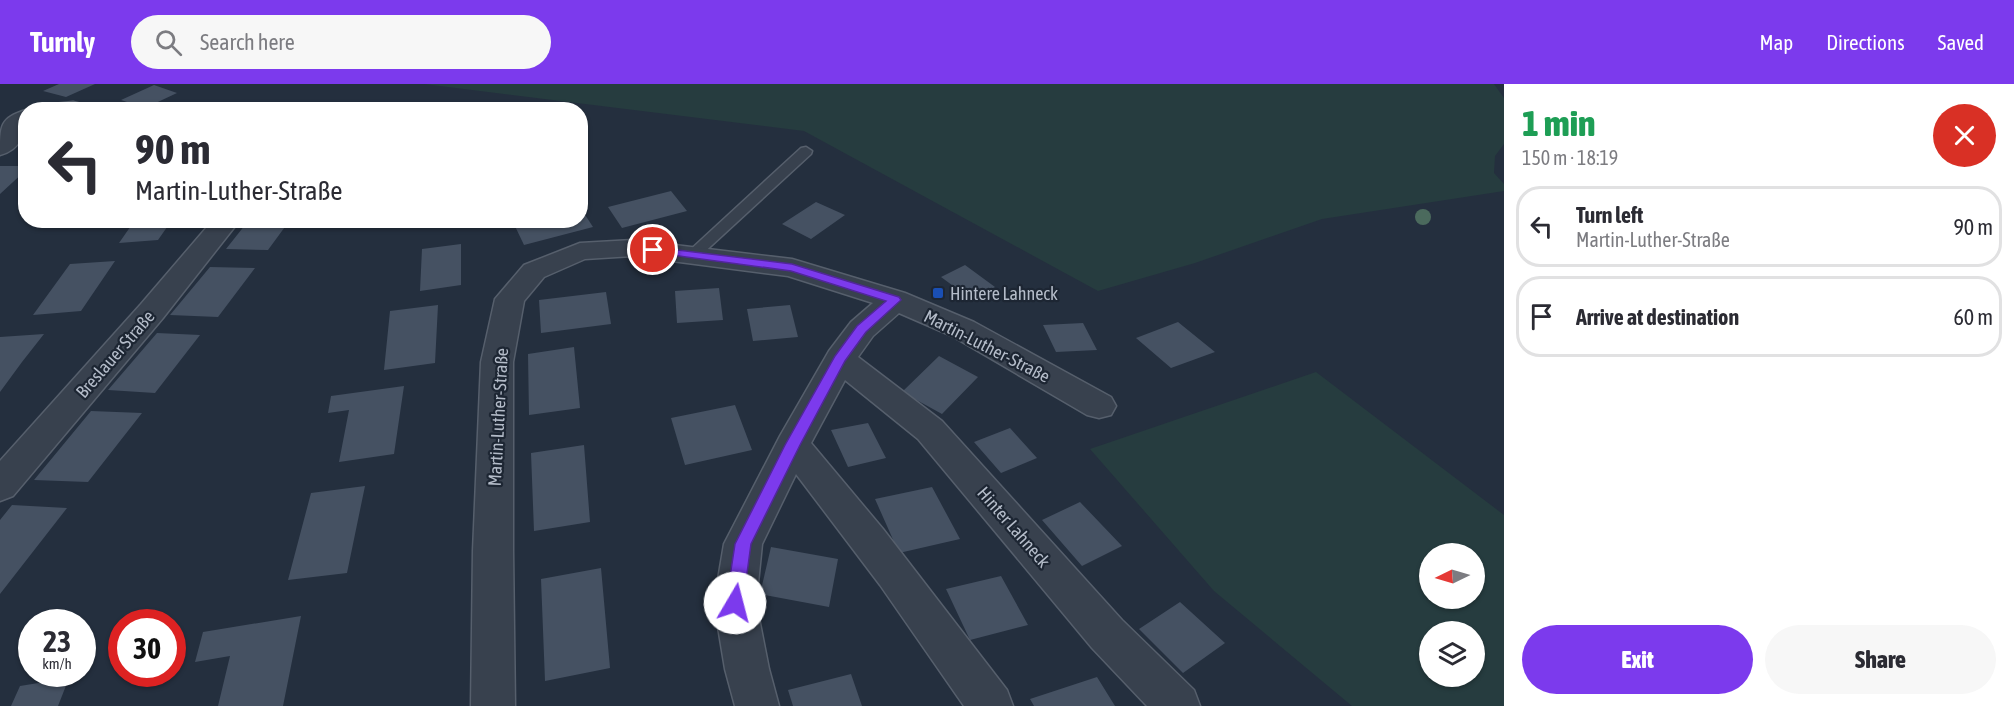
<!DOCTYPE html>
<meta charset="utf-8">
<style>
body{margin:0;font-family:"Asap Condensed",sans-serif;background:#f7f7f7;color:#2b2b33;height:100vh;display:flex;flex-direction:column;font-size:22px;white-space:nowrap}
*{box-sizing:border-box;margin:0}
p{font-size:20px;color:#7c7c81}
.icon{flex:none;width:33px;height:33px;fill:none;stroke:currentColor;stroke-width:2;stroke-linecap:round;stroke-linejoin:round}
.map{position:relative;flex:1;overflow:hidden}
.panel{display:flex;flex-direction:column;background:#fff;width:510px}
.panel>*{flex:none}
.guide{position:absolute;left:18px;top:18px;width:570px;height:126px;border-radius:24px;box-shadow:0 2px 4px #0004;background:#fff;color:#2b2b33;overflow:hidden}
.needle{width:39px;rotate:265deg}
.fabs{position:absolute;left:1419px;top:459px;display:grid;gap:12px}
.fabs a{display:grid;place-items:center;width:66px;height:66px;border-radius:50%;background:#fff;box-shadow:0 2px 4px #0004;font-size:30px}
.speed{position:absolute;left:18px;top:525px;display:flex;gap:12px;font-size:30px;font-weight:700;text-align:center}
.speed>*{display:grid;place-content:center;width:78px;height:78px;border-radius:50%;background:#fff;box-shadow:0 2px 4px #0004;line-height:1}
.speed small{font-size:15px;font-weight:400}
.speed .limit{border:9px solid #d22;background:#fff;color:#111}
.pin{position:absolute;display:grid;place-items:center;width:51px;height:51px;color:#fff;margin:-26px;border:3px solid #fff;border-radius:50%;box-shadow:0 2px 6px #0007}
.me{position:absolute;width:66px;margin:-33px;rotate:8deg;stroke-linejoin:round;filter:drop-shadow(0 0 4px #0008)}
.turn{display:flex;align-items:center;gap:21px;height:126px;padding:0 18px;font-size:27px}
.turn .icon{width:78px;height:78px;stroke-width:2.5}
.turn b{display:block;font-size:42px;line-height:51px}
.round{display:grid;place-items:center;flex:none;width:63px;height:63px;border-radius:32px;background:#f7f7f7}
.overview{display:flex;align-items:center;justify-content:space-between;height:102px;padding:0 18px}
h1{font-size:36px;font-weight:800;line-height:45px;color:#1e9e55}
.primary-button{display:flex;gap:12px;margin-top:auto;padding:12px 18px}
.primary-button a{flex:1;height:69px;border-radius:36px;background:#7c3aed;color:#fff;font-size:24px;font-weight:800;line-height:69px;text-align:center}
.primary-button a+a{background:#f7f7f7;color:#2b2b33}
ul{padding:0;list-style:none}
li{display:flex;align-items:center;gap:18px;height:81px;margin:0 12px 9px;padding:0 6px;border:3px solid #e1e1e2;border-radius:24px}
li div{flex:1}
li b{display:block;font-size:22px}
li em{font-style:normal}
header{display:flex;align-items:center;gap:36px;box-sizing:border-box;height:84px;padding:0 30px;background:#7c3aed;color:#fff}
header strong{font-size:28px}
nav{display:flex;gap:33px;margin-inline-start:auto;font-size:21px}
.search{width:420px;height:54px;background:#f7f7f7;display:flex;align-items:center;gap:15px;box-sizing:border-box;padding:0 21px;border-radius:33px;color:#7c7c81;font-size:22px}
main{display:flex;flex:1;min-height:0}
.map>svg:first-child{display:block}
.green{fill:#263c3f;fill-rule:evenodd}
.building{fill:#455162}
.lines{fill:none;stroke-linecap:round;stroke-linejoin:round}
.lane-casing{stroke:#565f6c;stroke-width:3}
.street-casing{stroke:#565f6c;stroke-width:3}
.lane{fill:#38414e;fill-rule:evenodd}
.street{fill:#38414e;fill-rule:evenodd}
.tree{fill:#4b6a5d}
.route{fill:#7c3aed;stroke:#51269a;stroke-width:1.5}
.transit-dot{fill:#1a4fb4;stroke:#1d2633;stroke-width:2}
.labels{text-anchor:middle;dominant-baseline:central;stroke-width:4.5;stroke-linejoin:round;paint-order:stroke}
.poi-label{font-size:18px;fill:#b4bcc9;stroke:#1d2633;text-anchor:start}
.street-label{font-size:18px;fill:#b4bcc9;stroke:#1d2633}
</style>
<header>
<strong>Turnly</strong>
<div class="search"><svg class="icon" aria-label="search" viewBox="0 0 24 24"><circle cx="10" cy="10" r="6"/><path d="M15 15l6 6"/></svg>Search here</div>
<nav><a>Map</a><a>Directions</a><a>Saved</a></nav>
</header>
<main>
<div class="map">
<svg width="1504" height="622" viewBox="0 0 1504 622">
<rect width="100%" height="100%" fill="#242f3e"/>
<!-- green -->
<path class="green" d="M424 0H1494L1504 14V60L1495 72 1494 89 1504 100V107L1322 135 1195 179 1098 207 804 47Z
M1316 288 1504 431V622H1352L1214 507 1090 365ZM1430 470H1474V514H1430ZM1430 548H1474V592H1430Z"/>
<!-- building -->
<path class="building" d="M59 0H95L66 13 43 7Z
M154 1 177 9 145 24 121 16Z
M0 82H26V86L0 110Z
M671 107 687 127 622 144 608 123Z
M816 118 845 131 811 155 782 140Z
M580 123 593 143 524 161 513 138 580 136Z
M135 136H172L158 156 119 159Z
M249 136H290L268 166 226 165Z
M461 160V201L420 207 422 165Z
M115 177 81 227 33 231 70 180Z
M965 181 995 203 971 215 941 193Z
M210 183 255 184 218 233 170 231Z
M719 204 723 236 677 239 675 207Z
M606 208 611 240 541 249 539 216Z
M438 221 435 279 384 286 390 227Z
M790 221 798 253 753 257 747 225Z
M1178 238 1215 268 1171 284 1136 254Z
M1083 239 1097 266 1056 268 1043 241Z
M157 249 200 251 155 309 108 306Z
M44 250 22 278 0 308V253Z
M574 263 580 324 529 331 528 270Z
M939 272 978 293 942 330 902 308Z
M404 302 394 370 339 378 349 326 328 329 331 312Z
M735 321 752 366 685 381 671 334Z
M91 327 142 329 88 398 34 396Z
M868 339 886 374 848 383 831 346Z
M1010 344 1037 374 1001 389 974 358Z
M584 361 590 438 534 447 531 369Z
M365 402 347 489 288 496 311 409Z
M932 403 960 455 899 469 875 415Z
M1080 418 1122 462 1082 482 1042 436Z
M12 421 67 424 0 510V436Z
M771 463 838 475 829 523 760 510Z
M601 484 610 584 545 597 541 495Z
M1001 492 1028 541 970 556 946 505Z
M1180 518 1225 559 1183 589 1139 545Z
M301 532 283 622H218L230 572 195 578 203 548Z
M851 590 862 622H793L788 606Z
M1097 593 1115 622H1034L1030 615Z
M69 594 58 622H11L20 602Z"/>
<g class="lines">
<defs>
<path id="lane" d="M806 63 812 67 811 70 699 173H689L686 170 689 167 801 64Z"/>
<path id="street" d="M73 18 81 20 84 25 41 26 44 21Z
M26 26C26 46 23 65 0 71 0 41 0 34 26 26Z
M213 136H240L163 234 13 412 0 417V377L141 220Z
M633 156 792 175 905 209 974 238 1111 313 1116 322 1111 331 1099 334 1087 331 952 252 899 229 873 252 858 273 942 337 1122 536 1194 606 1200 622H1147L1092 564 918 355 845 296 811 359 883 445 1007 606 1013 622H964L880 501 796 390 762 460 756 519 769 585 779 622H735L725 585 714 519 724 460 780 352 829 267 851 238 873 219 788 192 633 172 585 175 544 193 524 217 513 278V467L515 622H471L473 467 481 278 495 215 524 181 580 159Z"/>
</defs>
<!-- lane casing -->
<use href="#lane" class="lane-casing"/>
<!-- street casing -->
<use href="#street" class="street-casing"/>
<!-- lane -->
<use href="#lane" class="lane"/>
<!-- street -->
<use href="#street" class="street"/>
</g>
<!-- trees -->
<circle class="tree" cx="1423" cy="133" r="8"/>
<!-- route -->
<path class="route" d="M653 163 792 180 899 213 901 216 866 248 845 277 800 361 751 460 743 519 741 525 735 527 729 525 726 519 735 460 785 361 835 272 857 242 886 217 791 187 649 168 647 166Z"/>
<!-- markers -->
<rect class="transit-dot" x="932" y="203" width="12" height="12" rx="3"/>
<g class="labels">
<!-- poi labels -->
<g class="poi-label">
<text x="950" y="209">Hintere Lahneck</text>
</g>
<!-- street labels -->
<g class="street-label">
<text transform="translate(987 262) rotate(27)">Martin-Luther-Straße</text>
<text transform="translate(115 270) rotate(-49)">Breslauer Straße</text>
<text transform="translate(498 333) rotate(-87)">Martin-Luther-Straße</text>
<text transform="translate(1014 443) rotate(49)">Hinter Lahneck</text>
</g>
</g>
</svg>
<div class="fabs">
<a><svg class="needle" viewBox="-14 -14 28 28"><path d="M0-13l5 13h-10z" fill="#e53935"/><path d="M0 13l5-13h-10z" fill="#7c7c81"/></svg></a>
<a><svg class="icon" aria-label="layers" viewBox="0 0 24 24"><path d="M12 4l9 5-9 5-9-5zM3 14l9 5 9-5"/></svg></a>
</div>
<div class="speed"><div>23<small>km/h</small></div><div class="limit">30</div></div>
<div class="pin" style="left:653px;top:166px;background:#d93025"><svg class="icon" aria-label="arrive" viewBox="0 0 24 24"><path d="M6 21V4h12l-3 4 3 4H6"/></svg></div>
<svg class="me" style="left:735px;top:519px" viewBox="-20 -20 40 40"><circle r="19" fill="#fff"/><path d="M0-13L10 11 0 6-10 11z" fill="#7c3aed"/></svg>
<div class="guide">
<div class="turn"><svg class="icon" aria-label="left" viewBox="0 0 24 24"><path d="M17 20v-9H6M10 6l-5 5 5 5"/></svg><div><b>90 m</b>Martin-Luther-Straße</div></div>
</div>
</div>
<section class="panel">
<div class="overview"><div><h1>1 min</h1><p>150 m · 18:19</p></div><a class="round" style="background:#d93025;color:#fff"><svg class="icon" aria-label="close" viewBox="0 0 24 24"><path d="M6 6l12 12M18 6L6 18"/></svg></a></div>
<ul>
<li><svg class="icon" aria-label="left" viewBox="0 0 24 24"><path d="M17 20v-9H6M10 6l-5 5 5 5"/></svg><div><b>Turn left</b><p>Martin-Luther-Straße</p></div><em>90 m</em></li>
<li><svg class="icon" aria-label="arrive" viewBox="0 0 24 24"><path d="M6 21V4h12l-3 4 3 4H6"/></svg><div><b>Arrive at destination</b></div><em>60 m</em></li>
</ul>
<div class="primary-button"><a>Exit</a><a>Share</a></div>
</section>
</main>
